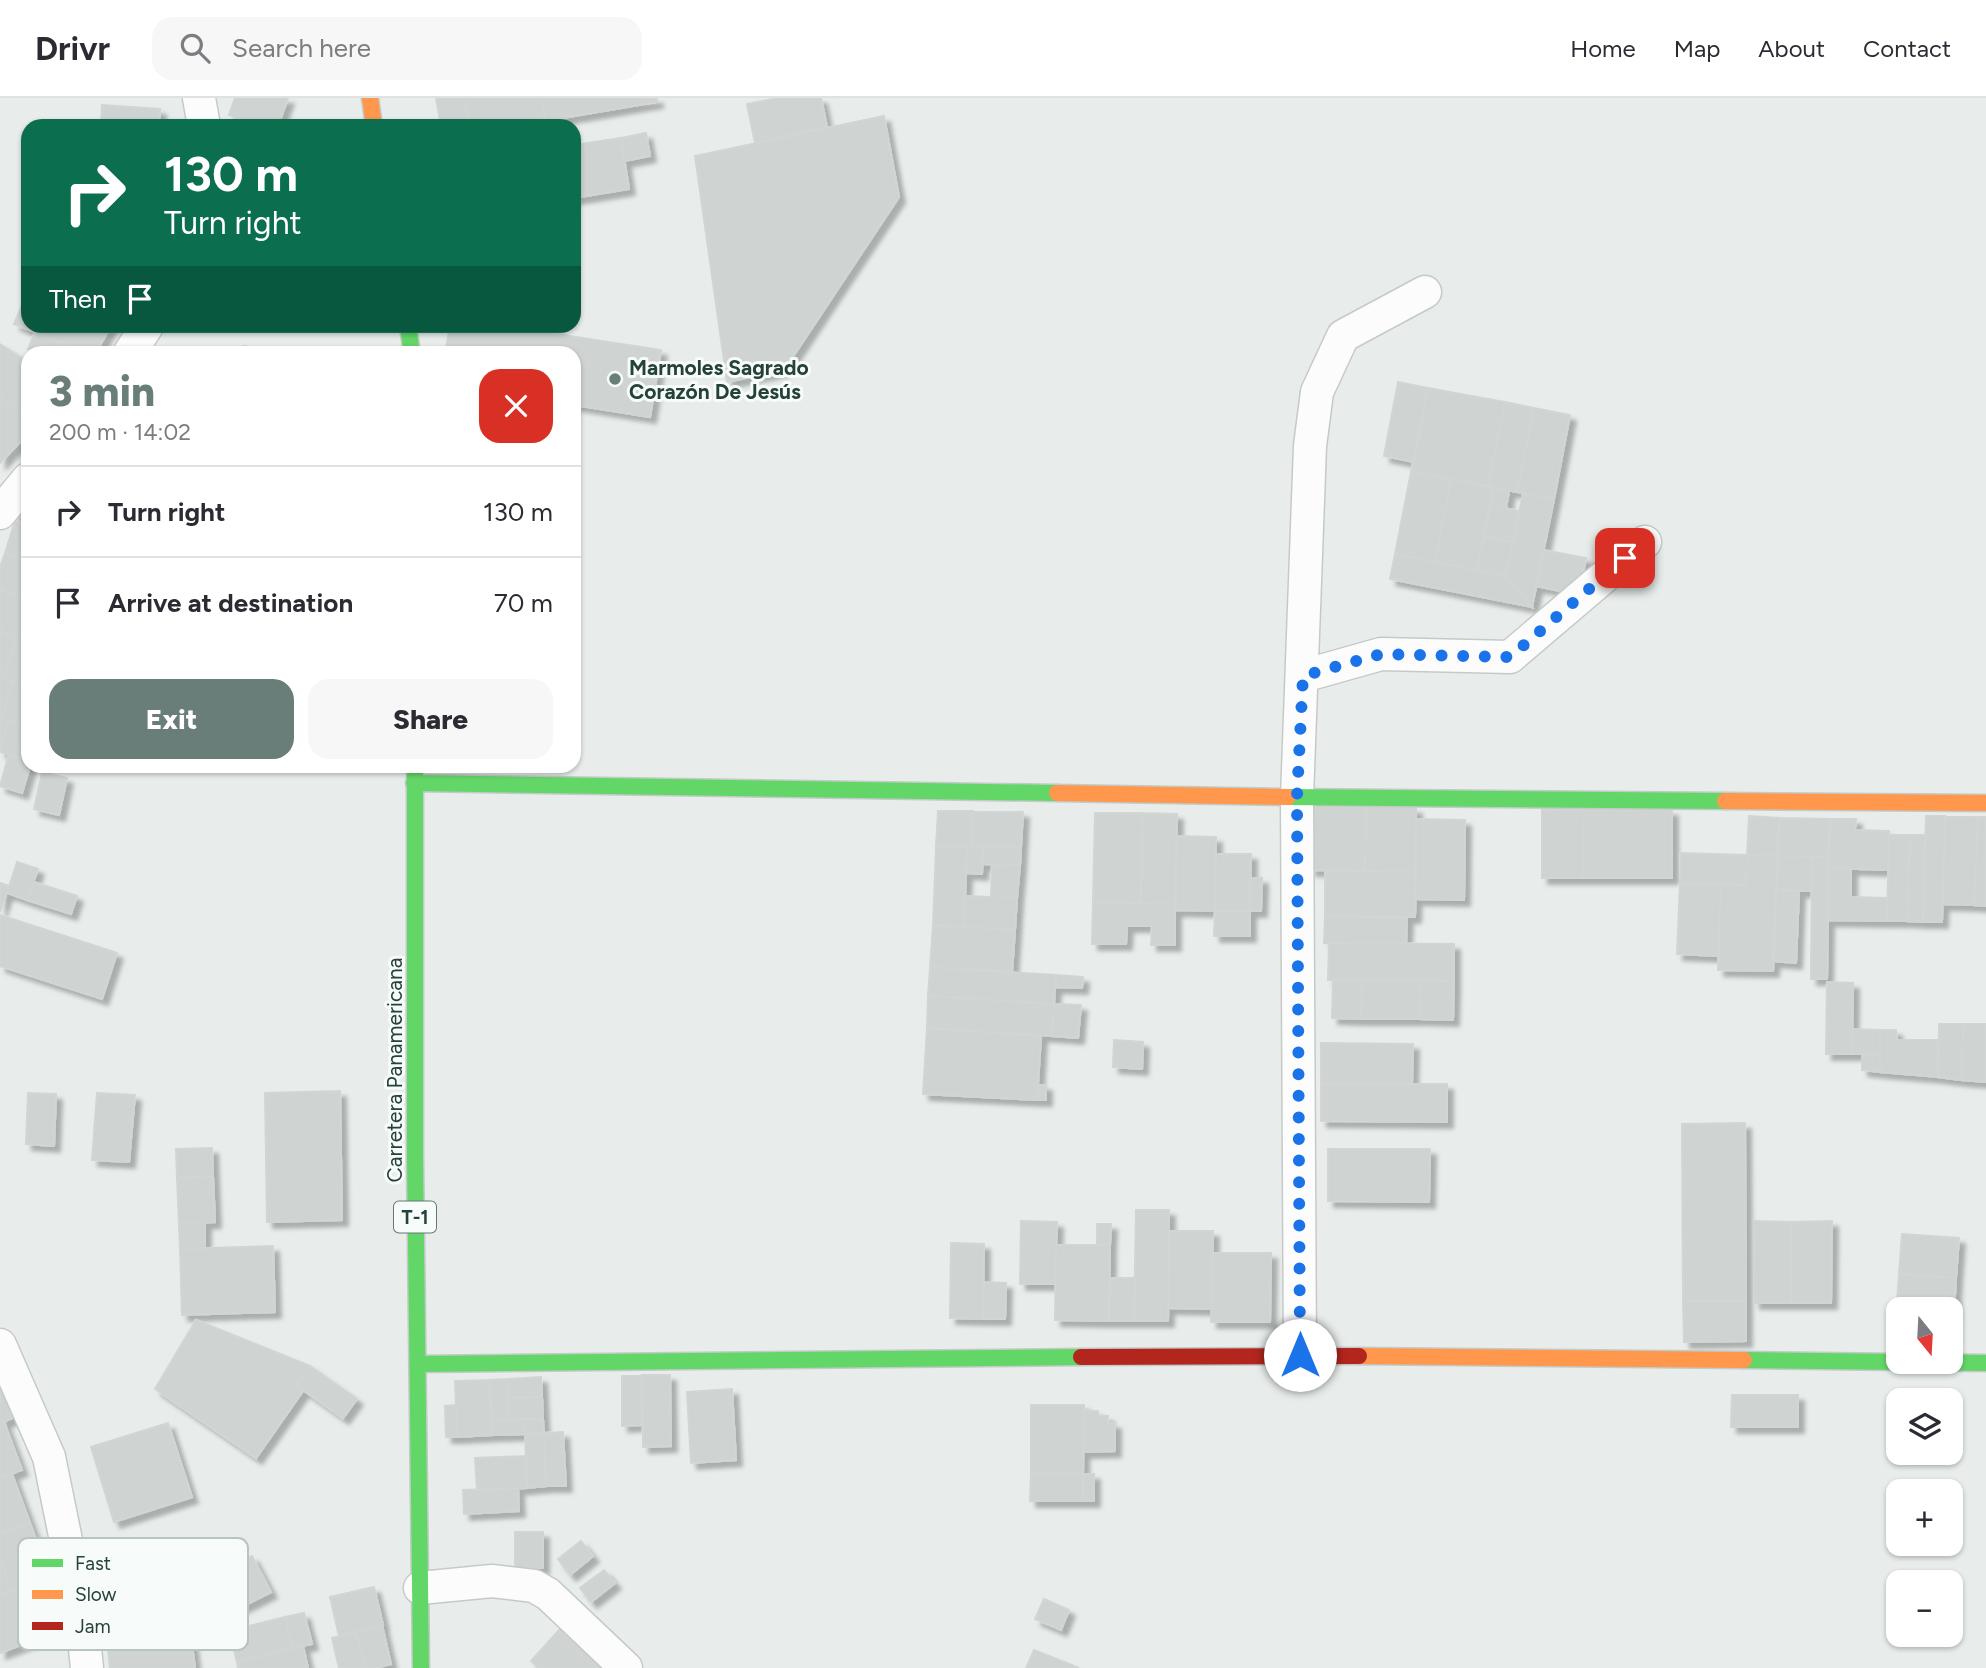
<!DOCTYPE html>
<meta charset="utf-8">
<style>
body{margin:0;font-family:Figtree,sans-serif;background:#f7f7f7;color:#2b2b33;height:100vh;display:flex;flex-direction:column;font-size:26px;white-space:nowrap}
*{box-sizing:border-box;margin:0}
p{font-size:23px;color:#7c7c81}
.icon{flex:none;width:38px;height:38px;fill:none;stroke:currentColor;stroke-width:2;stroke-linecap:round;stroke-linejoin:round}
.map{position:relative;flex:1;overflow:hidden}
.panel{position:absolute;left:21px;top:248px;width:560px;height:427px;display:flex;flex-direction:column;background:#fff;border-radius:21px;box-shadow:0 2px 5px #0004}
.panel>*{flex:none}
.hud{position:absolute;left:21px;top:21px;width:560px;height:214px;border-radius:21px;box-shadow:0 2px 5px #0004;background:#0b6e4f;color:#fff;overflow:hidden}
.needle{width:46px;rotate:162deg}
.fabs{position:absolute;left:1886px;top:1199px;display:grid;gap:14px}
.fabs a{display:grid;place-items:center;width:77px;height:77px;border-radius:14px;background:#fff;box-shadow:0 2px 5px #0004;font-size:35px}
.pin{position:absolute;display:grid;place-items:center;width:60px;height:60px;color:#fff;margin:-30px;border-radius:14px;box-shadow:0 4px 10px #0006}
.me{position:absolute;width:77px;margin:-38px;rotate:0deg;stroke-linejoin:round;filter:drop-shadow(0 0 5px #0008)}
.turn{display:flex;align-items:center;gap:24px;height:147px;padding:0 28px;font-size:32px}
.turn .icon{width:91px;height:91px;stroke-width:2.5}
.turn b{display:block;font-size:49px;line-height:60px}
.then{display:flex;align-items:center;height:66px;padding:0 28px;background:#0003;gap:14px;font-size:26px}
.round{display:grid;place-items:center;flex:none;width:74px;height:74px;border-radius:21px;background:#f7f7f7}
.headline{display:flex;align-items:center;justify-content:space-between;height:119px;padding:0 28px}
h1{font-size:42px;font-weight:800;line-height:52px;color:#697e78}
.button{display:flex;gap:14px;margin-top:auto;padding:14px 28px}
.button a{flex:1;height:80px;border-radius:21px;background:#697e78;color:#fff;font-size:28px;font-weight:800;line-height:80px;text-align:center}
.button a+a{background:#f7f7f7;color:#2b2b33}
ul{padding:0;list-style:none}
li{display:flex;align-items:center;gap:21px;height:91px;padding:0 28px;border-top:2px solid #e1e1e2}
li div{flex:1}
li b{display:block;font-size:26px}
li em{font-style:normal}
header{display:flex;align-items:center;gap:42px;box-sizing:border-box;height:98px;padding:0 35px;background:#fff;border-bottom:2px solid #e1e1e2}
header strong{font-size:33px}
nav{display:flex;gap:38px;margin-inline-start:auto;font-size:24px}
.search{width:490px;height:63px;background:#f7f7f7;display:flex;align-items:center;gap:18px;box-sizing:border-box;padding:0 24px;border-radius:21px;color:#7c7c81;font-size:26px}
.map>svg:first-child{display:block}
.building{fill:#cfd4d2;stroke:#d1d6d4;stroke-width:2;filter:url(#shadow)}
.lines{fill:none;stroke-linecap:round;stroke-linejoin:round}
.street-casing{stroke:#c5cac8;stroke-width:35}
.fast-casing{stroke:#c3cbc8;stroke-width:19}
.slow-casing{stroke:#c3cbc8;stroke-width:19}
.jam-casing{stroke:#c3cbc8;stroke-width:19}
.street{stroke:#fcfcfc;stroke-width:32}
.fast{stroke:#63d668;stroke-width:16}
.slow{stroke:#ff974d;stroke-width:16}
.jam{stroke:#b3261e;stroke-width:16}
.route{stroke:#1a73e8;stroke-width:12;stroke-dasharray:0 21.6}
.poi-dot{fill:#697e78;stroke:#f7fbf9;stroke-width:2.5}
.labels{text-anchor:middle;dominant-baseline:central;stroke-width:6;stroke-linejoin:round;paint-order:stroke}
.shield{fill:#f7fbf9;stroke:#637a73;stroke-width:2}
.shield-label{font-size:19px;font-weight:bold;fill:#24423a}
.poi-label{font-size:21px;font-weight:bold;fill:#24423a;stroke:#f7fbf9;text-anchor:start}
.street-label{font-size:21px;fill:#24423a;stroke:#f7fbf9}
.key{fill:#f7fbf9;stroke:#b8c4c0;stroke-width:2}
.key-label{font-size:19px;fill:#24423a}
</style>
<header>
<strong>Drivr</strong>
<div class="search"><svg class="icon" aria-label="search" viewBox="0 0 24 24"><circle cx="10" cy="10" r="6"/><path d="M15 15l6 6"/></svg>Search here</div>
<nav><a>Home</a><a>Map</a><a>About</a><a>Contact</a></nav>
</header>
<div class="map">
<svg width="1986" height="1570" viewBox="0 0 1986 1570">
<defs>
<filter id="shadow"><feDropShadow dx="6" dy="6" stdDeviation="2" flood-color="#0004"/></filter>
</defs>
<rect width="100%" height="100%" fill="#e8edeb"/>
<!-- building -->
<path class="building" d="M235 0H288L278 28H241L243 22 229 17Z
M436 0H464L469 28H441Z
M464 0H542L546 28H469Z
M542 0H657V4L545 23Z
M778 0H821L827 29 755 45 747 6Z
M102 7 160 11 159 28H101Z
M884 18 899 99 784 272 727 284 695 58Z
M646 35 650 58 624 63 621 40Z
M621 40 629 91 580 99 574 59V47Z
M574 59 580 99 574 100Z
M28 193V228H111L95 256H89L14 226Z
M450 228H505L661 252 650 319 574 307V256H445Z
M35 234 84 253 83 256H38L28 251Z
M0 246 28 264V320L0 299Z
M244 248 283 256H243Z
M1398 284 1428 290 1414 364 1384 358Z
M1428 290 1505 304 1488 388 1411 374Z
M0 299 28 320V336L0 365Z
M1505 304 1534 310 1517 394 1488 388Z
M1534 310 1570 317 1554 401 1517 394Z
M1411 374 1451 381 1435 464 1395 456Z
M1451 381 1494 390 1477 472 1435 464Z
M1494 390 1509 393 1506 410 1490 407Z
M28 393V421L13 417Z
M1523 395 1554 401 1532 509 1506 478Z
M1490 407 1519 413 1513 444 1484 438Z
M15 423 28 427V463L5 455Z
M1484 438 1513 444 1506 478 1477 472Z
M1544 452 1586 460 1579 497 1536 488Z
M5 455 28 463V501L0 492V469Z
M1395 456 1506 478 1532 509 1390 481Z
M0 492 28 501V542L0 533Z
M0 533 17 539 3 580 0 579Z
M17 539 28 542V588L3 580Z
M0 579 13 583 1 621H0Z
M13 583 28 588V629L1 621Z
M0 621 8 623 0 650Z
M8 623 28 629V662L0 654Z
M9 656 28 662V668H30L22 695 0 688Z
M42 674 67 680 59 717 34 711Z
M1311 709H1366L1365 773 1310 772Z
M1366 709 1416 710V774L1365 773Z
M1542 712H1584L1583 780H1542Z
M1584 712H1672V780H1583Z
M938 713H973L972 748H936Z
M973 713 1023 714 1021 749 972 748Z
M1095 715H1142L1141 805 1093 804Z
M1142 715 1177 716 1175 806 1141 805Z
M1749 718 1779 720 1778 758 1747 757Z
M1926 718H1945L1942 824H1923Z
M1945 718 1978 719 1974 807 1943 806Z
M1978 719H1986V808L1974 807Z
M1779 720 1830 721 1829 759 1778 758Z
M1416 721 1465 722 1464 802 1415 801Z
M1830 721H1856L1855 732 1889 733 1888 772 1828 770Z
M1889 737H1910L1907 823H1887Z
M1910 737H1925L1923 824 1907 823Z
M1176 738 1216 739 1215 813 1176 812Z
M936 748H967L964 829 933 827Z
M967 748H983L982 776 966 775Z
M983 748 1021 749 1020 767 982 766Z
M1681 755 1747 757 1746 787 1680 785Z
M1216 756H1251L1250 813H1215Z
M1747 757 1778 758 1773 873 1718 872 1721 786 1746 787Z
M1778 758 1812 759V793L1776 792Z
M1812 759H1829L1827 881H1811Z
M17 764 38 771 27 802 7 795Z
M992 766 1020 767 1017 800 991 799Z
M1828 770 1851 771V799L1887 800V823L1828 822Z
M1325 773 1416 774 1415 819 1325 818Z
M1250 780H1262L1261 813H1250Z
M34 784 77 798 71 816 27 802Z
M0 785 9 788 0 814Z
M1680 785 1721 786 1718 858 1677 856Z
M1776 792 1799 793 1796 865 1773 863Z
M965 798 1017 800 1015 832 964 829Z
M1093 804 1175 806V847H1151L1152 828H1127L1126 846H1092Z
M1215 813H1250V838H1214Z
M0 817 117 855 102 901 0 868Z
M1325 818 1407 820 1406 846 1324 845Z
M933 827 1015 832 1012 874 930 869Z
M1329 845 1454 846V883L1328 882Z
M930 869 1056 877 1054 906 928 898Z
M1056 877 1083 879 1082 890 1056 889Z
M1333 881 1362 882 1361 921 1332 920Z
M1362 882H1421L1420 921H1361Z
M1421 882 1454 883 1453 922 1420 921Z
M1827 884 1853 885 1852 956H1826Z
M928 898 1054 906 1052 938 927 930Z
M1054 906 1081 907 1078 940 1052 938Z
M1939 926H1963L1962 982 1938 979Z
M1963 926H1986V984L1962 982Z
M927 930 1041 938 1037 1002 923 996Z
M1852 931 1880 932V956H1852Z
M1880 932H1896L1897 942H1938V979L1880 974Z
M1114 942 1143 944 1142 971 1113 969Z
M1321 945 1413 946 1412 986H1321Z
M1862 956H1880V974L1862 972Z
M1321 986H1447V1024L1321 1023Z
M1038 987H1046V1002H1037Z
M340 993 342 1122 267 1124 265 995Z
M28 995 56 996 54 1048 26 1046Z
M97 995 135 997 129 1064 92 1062Z
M1745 1025 1746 1203H1683L1682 1026Z
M212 1050 213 1078 177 1080 176 1051Z
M1328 1051H1430L1429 1104 1328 1103Z
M213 1078 215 1124 179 1126 177 1080Z
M1136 1112H1169L1168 1223H1134Z
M1021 1123 1057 1124 1055 1186H1020Z
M1754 1123 1791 1124V1205H1754Z
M1832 1123 1831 1205H1791V1124Z
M205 1125V1150L180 1151 179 1126Z
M1097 1126H1111L1110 1147H1097Z
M1170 1133H1213L1212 1211 1168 1210Z
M1902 1136 1959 1140 1956 1180 1899 1176Z
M951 1145 984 1146 983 1221 950 1220Z
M1056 1147H1110L1109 1223 1055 1222Z
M273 1148 275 1214 182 1217 180 1151Z
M1212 1155H1271L1270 1224H1211Z
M1899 1176 1956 1180 1952 1249 1951 1211H1899V1245H1894Z
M1110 1180H1135L1134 1223H1109Z
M984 1184 1006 1185 1005 1221H983Z
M1683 1203H1746V1243L1684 1244Z
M196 1222 310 1268 296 1287 303 1293 256 1360 155 1291Z
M310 1268 357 1301 343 1320 296 1287Z
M642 1277V1327L622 1328V1278Z
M642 1277H670L671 1348 643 1349Z
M541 1279 542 1299 508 1300V1281Z
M508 1281 509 1322 492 1323 489 1282Z
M0 1282 13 1320 0 1325Z
M489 1282 492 1337 457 1339 455 1283Z
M732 1291 736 1362 691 1365 687 1294Z
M1732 1297H1798V1329H1731Z
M542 1299 543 1321 509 1322 508 1300Z
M456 1307 457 1339H446L445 1308Z
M1031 1307H1084L1083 1376H1031Z
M1083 1313H1098V1318H1108L1107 1325H1115V1353L1083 1354Z
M524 1321H543L544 1335 525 1336Z
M524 1321 525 1336 492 1337V1323Z
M4 1324 22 1372 0 1380V1325Z
M168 1325 192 1399 114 1424 91 1349Z
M563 1334 566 1388H546L544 1335Z
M544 1335 546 1388 527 1390 525 1336Z
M526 1358 527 1390 477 1392 475 1360Z
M12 1376 30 1425 0 1436V1380Z
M1031 1376H1083V1403H1030Z
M1083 1376H1094V1403H1083Z
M518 1390 519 1413 464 1416 463 1392Z
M30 1425 50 1479 12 1493 0 1460V1436Z
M515 1434H543V1470H515Z
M581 1443 593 1458 570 1477 558 1461Z
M252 1458 271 1494 220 1520 201 1484Z
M0 1460 12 1493 0 1497Z
M604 1472 615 1485 591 1504 580 1490Z
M32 1485 50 1536 0 1555V1497Z
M374 1489 383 1527 339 1538 330 1499Z
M1044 1501 1069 1512 1061 1532 1035 1521Z
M304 1515 312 1546 292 1550 285 1519Z
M285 1519 292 1550 237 1564 229 1533Z
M382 1527 391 1566 376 1570H365L356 1534Z
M560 1531 603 1570H538L531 1563Z
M356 1534 365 1569 339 1570 332 1540Z
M191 1540 195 1570H110L108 1551Z
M303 1548 308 1570H238L237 1564Z
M1034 1552 1079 1570H1026Z"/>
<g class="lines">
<defs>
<path id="street" d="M199 0 204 28
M129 256 147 228
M0 415 28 381
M1303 578 1381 556 1510 559 1645 444
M0 1247 49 1359 82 1521 87 1570
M1300 1257 1297 699 1310 348 1317 294 1343 238 1425 194
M420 1490 492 1483 534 1488 548 1496 626 1570"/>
<path id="fast" d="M408 228 412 256
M415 668V1059L421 1570
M414 685 1057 695
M1288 699 1725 703
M1744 1262 1986 1265
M418 1266 1081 1259"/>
<path id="slow" d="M370 0 374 28
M1057 695 1288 699
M1725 703 1986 705
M1359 1258 1744 1262"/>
<path id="jam" d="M1081 1259 1359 1258"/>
</defs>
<!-- street casing -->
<use href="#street" class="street-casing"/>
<!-- fast casing -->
<use href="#fast" class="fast-casing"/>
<!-- slow casing -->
<use href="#slow" class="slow-casing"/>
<!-- jam casing -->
<use href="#jam" class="jam-casing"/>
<!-- street -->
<use href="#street" class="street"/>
<!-- fast -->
<use href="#fast" class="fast"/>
<!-- slow -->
<use href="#slow" class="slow"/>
<!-- jam -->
<use href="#jam" class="jam"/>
</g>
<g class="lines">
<!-- route -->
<path class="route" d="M1300 1257 1297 699 1303 578 1381 556 1510 559 1625 460"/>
</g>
<!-- markers -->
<circle class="poi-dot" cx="615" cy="281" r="7"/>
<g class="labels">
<!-- shield labels -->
<rect class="shield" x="394" y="1103.5" width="42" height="31" rx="5"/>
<g class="shield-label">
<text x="415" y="1119">T-1</text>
</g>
<!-- poi labels -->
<g class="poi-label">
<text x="629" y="269">Marmoles Sagrado<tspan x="629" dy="24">Corazón De Jesús</tspan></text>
</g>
<!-- street labels -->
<g class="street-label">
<text transform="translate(394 972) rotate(-90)">Carretera Panamericana</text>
</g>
</g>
<!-- legend -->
<rect x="18" y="1440" width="230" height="112" rx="10" class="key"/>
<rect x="32" y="1461" width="31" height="8" fill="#63d668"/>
<rect x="32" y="1492" width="31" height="9" fill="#ff974d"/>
<rect x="32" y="1524" width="31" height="8" fill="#b3261e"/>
<g class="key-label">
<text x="75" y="1472">Fast</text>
<text x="75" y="1503">Slow</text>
<text x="75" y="1535">Jam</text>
</g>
</svg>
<div class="fabs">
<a><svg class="needle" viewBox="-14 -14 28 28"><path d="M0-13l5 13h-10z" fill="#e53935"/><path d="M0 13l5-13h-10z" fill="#7c7c81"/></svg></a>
<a><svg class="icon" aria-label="layers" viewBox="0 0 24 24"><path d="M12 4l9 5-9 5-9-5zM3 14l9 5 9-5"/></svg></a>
<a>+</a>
<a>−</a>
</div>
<div class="pin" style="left:1625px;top:460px;background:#d93025"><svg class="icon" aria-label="arrive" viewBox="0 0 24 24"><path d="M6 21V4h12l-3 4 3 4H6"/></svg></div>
<svg class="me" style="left:1300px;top:1257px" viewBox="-20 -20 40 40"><circle r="19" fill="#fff"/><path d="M0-13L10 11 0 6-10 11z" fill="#1a73e8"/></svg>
<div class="hud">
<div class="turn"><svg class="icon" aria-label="right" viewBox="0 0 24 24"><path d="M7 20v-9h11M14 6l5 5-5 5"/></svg><div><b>130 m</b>Turn right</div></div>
<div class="then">Then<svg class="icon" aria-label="arrive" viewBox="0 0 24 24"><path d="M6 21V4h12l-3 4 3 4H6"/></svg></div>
</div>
<section class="panel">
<div class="headline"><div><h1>3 min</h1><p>200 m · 14:02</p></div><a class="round" style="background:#d93025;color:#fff"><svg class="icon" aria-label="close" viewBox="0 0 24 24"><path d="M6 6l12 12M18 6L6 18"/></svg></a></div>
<ul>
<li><svg class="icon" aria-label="right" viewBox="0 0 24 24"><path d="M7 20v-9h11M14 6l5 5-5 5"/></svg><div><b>Turn right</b></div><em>130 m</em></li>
<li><svg class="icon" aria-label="arrive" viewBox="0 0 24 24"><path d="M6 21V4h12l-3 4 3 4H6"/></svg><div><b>Arrive at destination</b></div><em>70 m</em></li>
</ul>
<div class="button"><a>Exit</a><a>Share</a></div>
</section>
</div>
